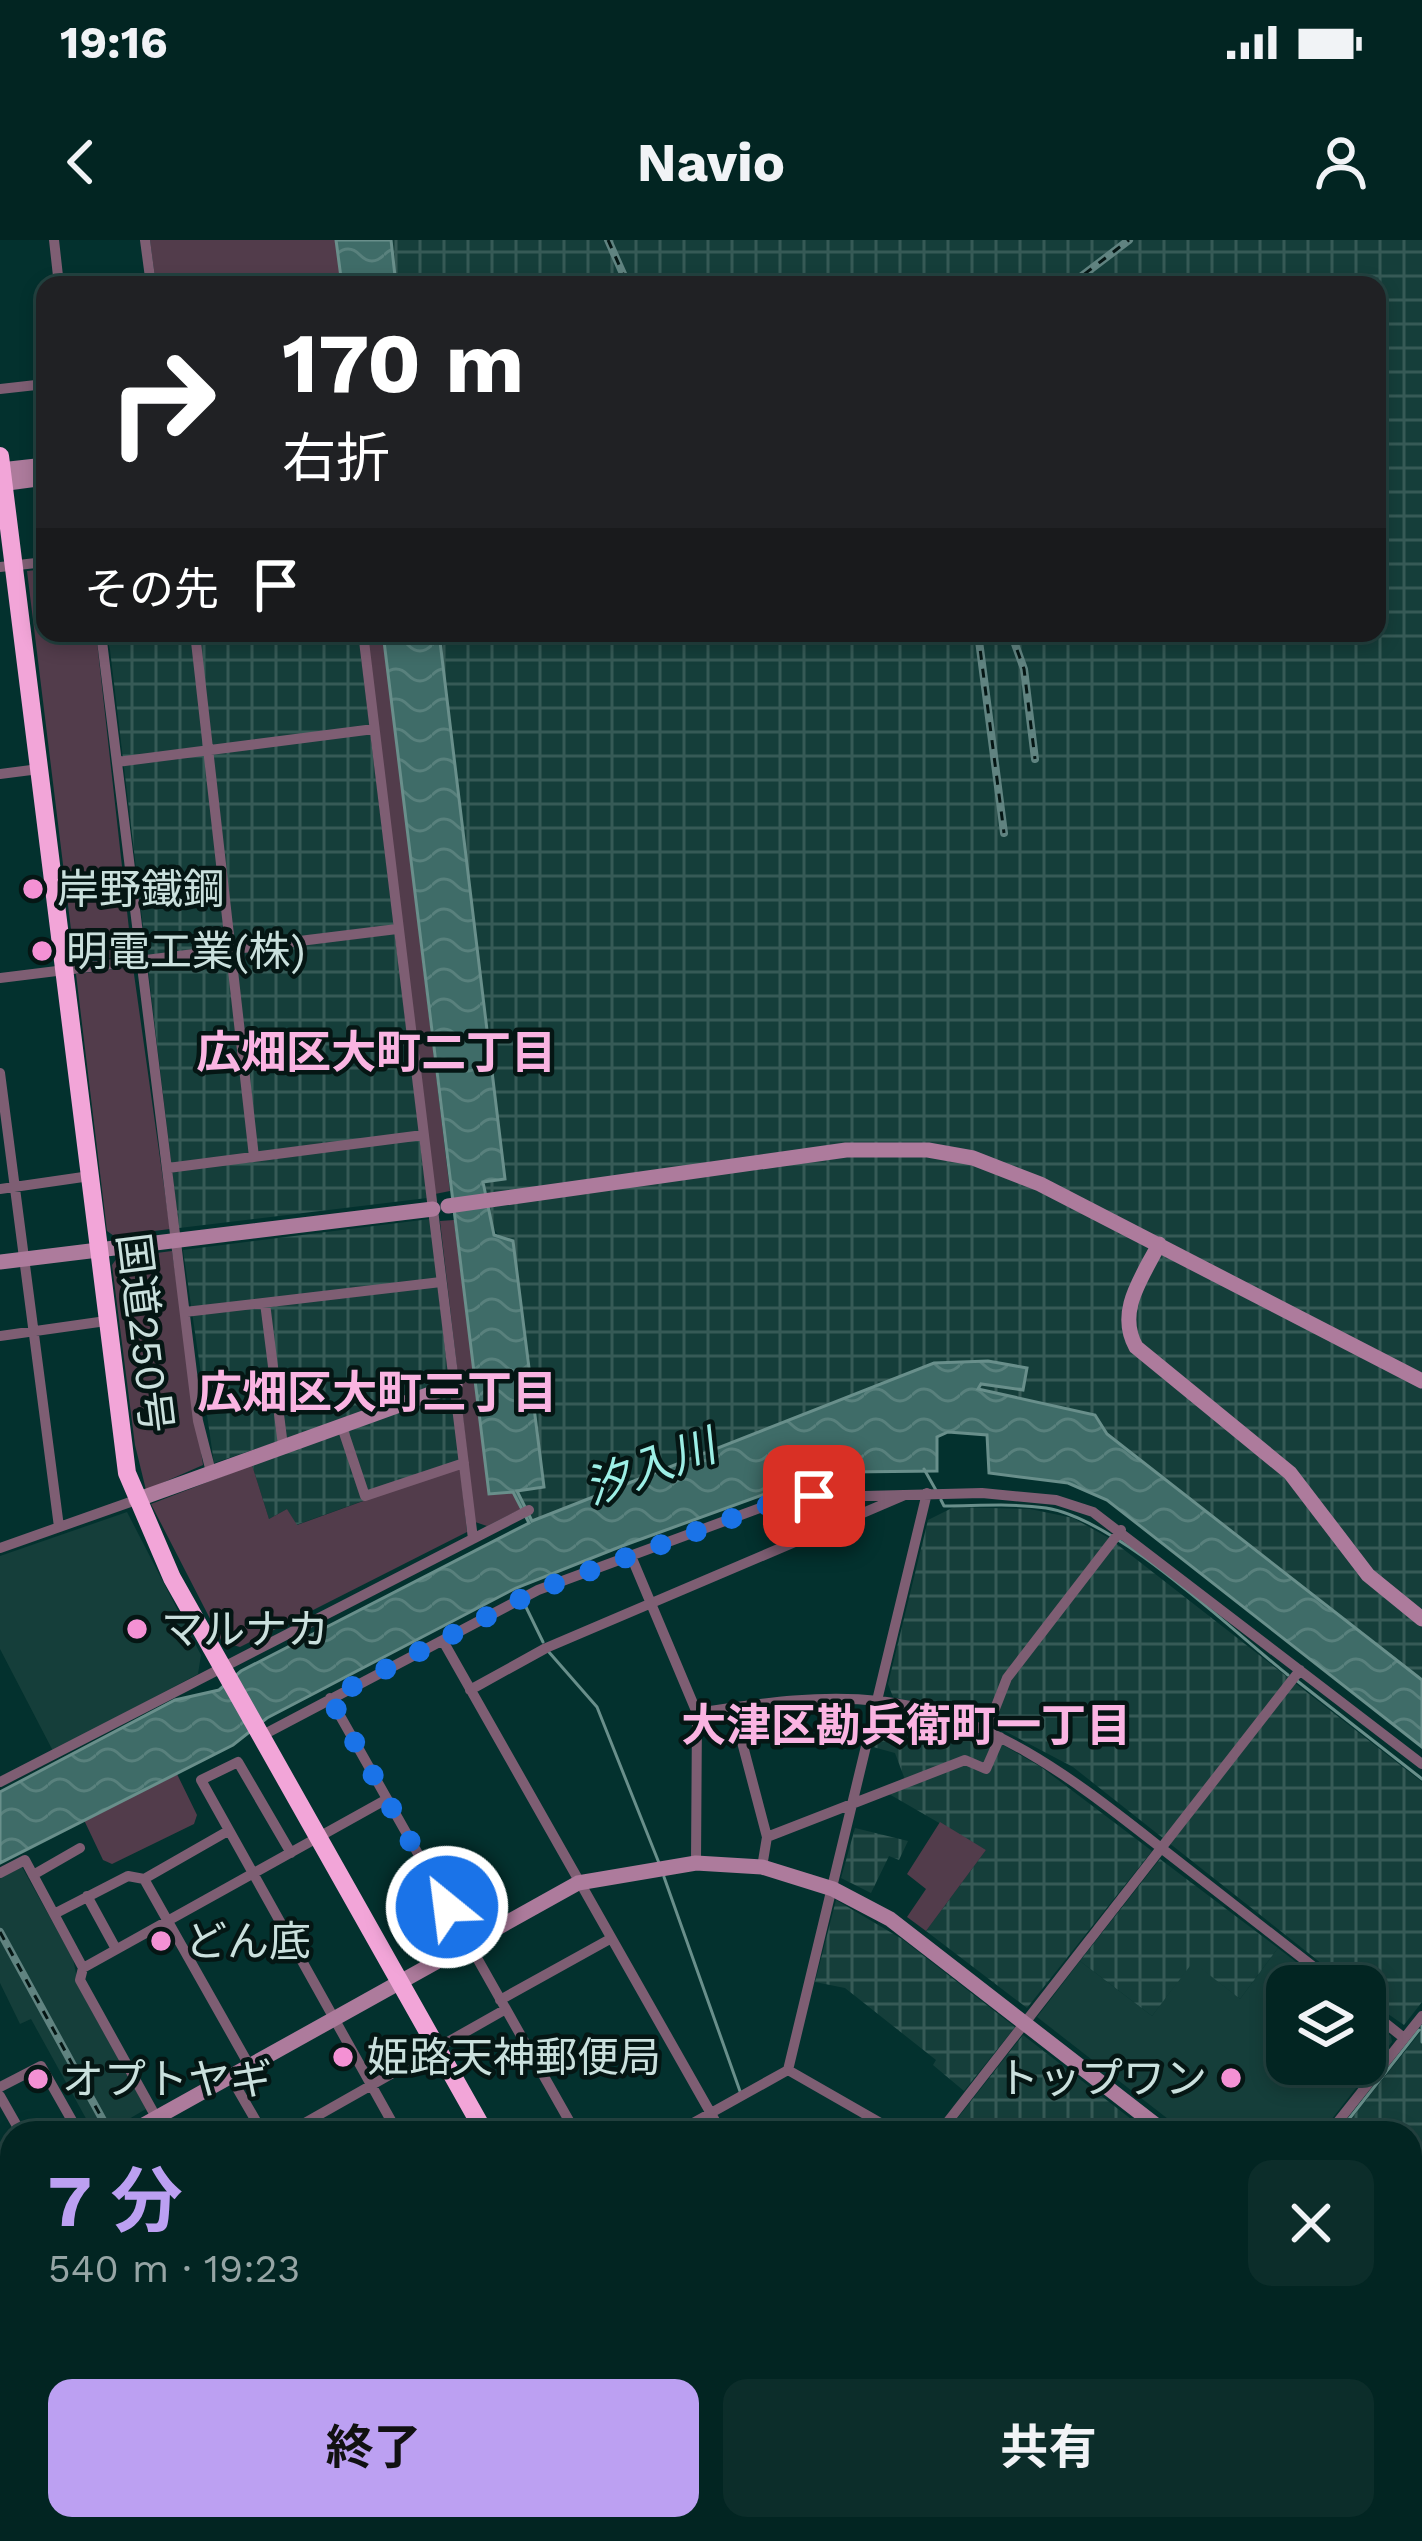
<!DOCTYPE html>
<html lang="ja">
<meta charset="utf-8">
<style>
body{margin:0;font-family:"Work Sans","Noto Sans JP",sans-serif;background:#0c2d2a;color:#f1f3f6;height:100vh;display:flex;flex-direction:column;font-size:45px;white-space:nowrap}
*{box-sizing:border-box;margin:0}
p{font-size:39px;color:#96a5a5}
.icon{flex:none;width:66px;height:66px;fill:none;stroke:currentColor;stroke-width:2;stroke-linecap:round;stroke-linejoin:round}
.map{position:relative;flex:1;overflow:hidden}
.drawer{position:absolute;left:0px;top:1881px;width:1422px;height:420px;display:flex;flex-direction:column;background:#022522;border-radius:36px 36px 0 0;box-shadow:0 6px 18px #0003,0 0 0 3px #234240}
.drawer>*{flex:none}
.top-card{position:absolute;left:36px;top:36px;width:1350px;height:366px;border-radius:24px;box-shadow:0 6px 18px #0003,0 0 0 3px #234240;background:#202124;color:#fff;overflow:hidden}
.controls{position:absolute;left:1266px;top:1725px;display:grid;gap:24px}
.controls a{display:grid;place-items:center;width:120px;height:120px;border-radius:24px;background:#022522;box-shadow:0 6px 18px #0003,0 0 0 3px #234240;font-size:60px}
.pin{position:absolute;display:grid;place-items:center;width:102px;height:102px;color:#fff;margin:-51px;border-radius:24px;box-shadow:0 6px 18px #0006}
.me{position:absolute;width:132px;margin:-66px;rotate:331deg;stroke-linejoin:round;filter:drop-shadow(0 0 9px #0008)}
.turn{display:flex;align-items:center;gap:42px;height:252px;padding:0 48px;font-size:54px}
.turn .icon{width:156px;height:156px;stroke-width:2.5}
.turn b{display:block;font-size:84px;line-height:102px}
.then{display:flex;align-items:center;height:114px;padding:0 48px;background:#0003;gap:24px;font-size:45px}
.round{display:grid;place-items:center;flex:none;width:126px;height:126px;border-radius:24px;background:#0c2d2a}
.summary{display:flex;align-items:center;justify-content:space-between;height:204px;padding:0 48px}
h1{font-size:72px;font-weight:700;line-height:90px;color:#bca0f2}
.cta{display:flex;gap:24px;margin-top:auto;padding:24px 48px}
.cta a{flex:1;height:138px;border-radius:24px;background:#bca0f2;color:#111;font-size:48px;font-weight:700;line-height:138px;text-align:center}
.cta a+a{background:#0c2d2a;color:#f1f3f6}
.status{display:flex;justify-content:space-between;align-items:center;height:84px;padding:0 60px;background:#022522;direction:ltr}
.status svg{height:33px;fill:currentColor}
header{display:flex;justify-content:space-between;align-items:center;height:156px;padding:0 48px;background:#022522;font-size:54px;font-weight:700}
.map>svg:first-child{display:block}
.built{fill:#153e3a}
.industrial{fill:url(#industrial-grid)}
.green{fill:#523c4b}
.water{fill:url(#water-waves);stroke:#698f8b;stroke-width:3}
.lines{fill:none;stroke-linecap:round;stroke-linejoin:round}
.stream{stroke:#698f8b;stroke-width:3}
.street{stroke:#7e5e73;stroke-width:10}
.secondary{stroke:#ad7b9c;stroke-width:15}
.highway{stroke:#f2a5d8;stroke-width:18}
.rail-casing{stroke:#608380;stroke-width:8}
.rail{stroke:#051614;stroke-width:3;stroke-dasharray:9;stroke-linecap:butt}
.route{stroke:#1a73e8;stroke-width:21;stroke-dasharray:0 37.8}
.poi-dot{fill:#f491d4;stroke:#051614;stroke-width:4.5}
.labels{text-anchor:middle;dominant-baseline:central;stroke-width:9;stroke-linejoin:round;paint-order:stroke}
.poi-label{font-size:42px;fill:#cae0dd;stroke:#051614;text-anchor:start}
.street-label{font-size:42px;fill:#cae0dd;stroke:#051614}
.neighbourhood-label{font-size:45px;font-weight:bold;fill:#fab4e2;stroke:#051614}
.water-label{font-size:45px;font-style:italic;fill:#9ceee5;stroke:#051614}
</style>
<div class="status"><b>19:16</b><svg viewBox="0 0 49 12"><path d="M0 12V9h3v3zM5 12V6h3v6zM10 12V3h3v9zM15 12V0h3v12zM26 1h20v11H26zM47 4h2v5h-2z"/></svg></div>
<header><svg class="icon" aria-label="back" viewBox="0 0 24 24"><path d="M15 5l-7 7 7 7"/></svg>Navio<svg class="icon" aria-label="person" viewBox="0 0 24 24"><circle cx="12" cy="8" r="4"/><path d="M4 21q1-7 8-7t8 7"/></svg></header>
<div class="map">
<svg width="1422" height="2301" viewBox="0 0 1422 2301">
<defs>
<pattern id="industrial-grid" width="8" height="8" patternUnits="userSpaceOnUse" patternTransform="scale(3)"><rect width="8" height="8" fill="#153e3a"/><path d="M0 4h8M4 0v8" fill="none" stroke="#365a56"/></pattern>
<pattern id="water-waves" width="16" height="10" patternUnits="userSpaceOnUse" patternTransform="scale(3)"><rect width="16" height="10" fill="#3f6c68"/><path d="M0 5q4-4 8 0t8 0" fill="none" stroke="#59817d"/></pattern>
</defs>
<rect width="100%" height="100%" fill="#03312e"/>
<!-- built -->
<path class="built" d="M127 1272 201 1415 198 1434 53 1511 0 1409V1316Z
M22 1627 73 1719 79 1748 146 1869 105 1893H94L31 1779 20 1784 0 1743V1637Z
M1278 1708 1327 1746H1287V1824H1365V1776L1391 1796 1392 1802 1321 1893H1186L1037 1777 1080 1721 1152 1776 1193 1721 1240 1759Z"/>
<!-- industrial -->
<path class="industrial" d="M391 0H1422V1439L1106 1193 1095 1175 977 1148 981 1144 1023 1150 1026 1128 934 1124 532 1282 517 1251 543 1248 502 1000 486 978 483 942 505 938 439 393H1377V45H396Z
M108 393H358L427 958 179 988Z
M430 979 449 1143 214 1223 183 1010Z
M445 1154 452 1157 460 1226 296 1285 287 1269 269 1279 252 1225Z
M954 1267 1030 1269 1073 1278 1109 1298 1422 1542V1762L1404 1785 1365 1758V1746H1350L1073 1527 978 1477 893 1457 888 1444 928 1280Z
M886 1469 931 1477 996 1501 1041 1527 1152 1611 1027 1768 926 1691 986 1610 889 1554 907 1545 895 1513 873 1507Z
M855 1588 908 1601 899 1620 889 1616 871 1653 841 1638Z
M1160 1619 1278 1708 1240 1759 1193 1722 1152 1776 1080 1721Z
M836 1660 902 1699 1015 1787 964 1851 933 1825 936 1820 845 1748 815 1742Z
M1422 1790V2071L1410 2062V1893H1340Z
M1023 1795 1149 1893H946Z
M1422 2148V2240L1410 2225V2162Z
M1410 2243 1422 2257V2301H1373L1363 2289H1410Z"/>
<!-- green -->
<path class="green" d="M150 0H336L342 45H156Z
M45 329V393H96L132 716 75 722 27 331Z
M366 393H383L450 951 435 954Z
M133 727 170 989 114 996 107 991 76 734Z
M454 980 489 1254 513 1252 521 1269 487 1286 475 1282 440 981Z
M172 1011 203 1225 146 1250 135 1205 112 1025 117 1018Z
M252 1225 269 1279 287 1269 297 1285 460 1226 467 1292 240 1407 222 1402 151 1264Z
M176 1532 197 1575 194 1584 112 1624 103 1620 84 1580Z
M940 1582 986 1610 926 1691 907 1677 926 1649 907 1634Z
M1230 2289H1352L1362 2301H1237Z"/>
<!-- water -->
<path class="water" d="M336 0H391L396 45H342Z
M383 393H439L505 939 483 942 494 995 513 1001 544 1247 517 1251 532 1281 934 1123 988 1121 1027 1128 1023 1150 981 1144 978 1149 1095 1175 1107 1194 1422 1440V1507L1107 1260 1068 1243 989 1233 987 1195 948 1192 937 1197V1231L848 1232 798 1242 622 1306 516 1348 267 1478 233 1505 0 1623V1552L175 1460 219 1450 241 1431 529 1283 513 1252 489 1254Z"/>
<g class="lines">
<!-- stream -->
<path class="stream" d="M924 1229 937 1252
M941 1260 944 1266C977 1266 1013 1263 1046 1268 1117 1279 1229 1388 1288 1435
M524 1363 543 1402
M548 1411 597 1467 659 1623
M1296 1440 1422 1539
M664 1637 741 1854
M1422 1786V1802
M1338 1893 1419 1790
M1410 2065 1422 2074"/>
<!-- street -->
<path class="street" d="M54 0 59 45
M145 0 151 45
M0 149 45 144
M0 327 45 322
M101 393 198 1181 211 1232
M195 393 254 917
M363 393 473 1299
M117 522 374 489
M0 534 39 529
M0 738 397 689
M0 833 59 1287
M168 928 423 895
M0 949 90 936
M265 1063 283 1206
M185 1072 441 1042
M0 1096 106 1081
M342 1187 365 1256 464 1223
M0 1308 136 1260
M631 1316 697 1473 696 1623
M443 1401 722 1893
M470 1450 546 1408 905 1255
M330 1458 576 1893
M733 1468 767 1597 762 1627
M697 1473C758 1464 818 1454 879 1461 993 1473 1078 1543 1165 1611 1222 1656 1280 1701 1338 1746
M987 1489 1007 1438 1121 1290
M261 1496 538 1350 787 1258 982 1253 1056 1260 1093 1272 1422 1524
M0 1542 529 1270
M767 1597 965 1520 986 1529 1000 1497
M291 1613 238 1522 201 1540 398 1893
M0 1633 25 1620 83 1728 80 1740 156 1877
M33 1635 80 1608
M144 1639 249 1825
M87 1656 116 1709
M54 1674 128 1636 144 1639 228 1591
M83 1728 387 1559
M500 1760 610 1699
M1365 1767 1404 1798
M788 1830 898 1893
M230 1836 263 1893
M0 1847 41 1826 79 1893
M0 1856 21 1893
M287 1893 506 1769
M675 1893 788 1830 927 1253
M939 1893 1300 1430
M1329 1893 1422 1776
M0 2055 12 2048
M1410 2150 1422 2135
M1410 2232 1422 2246
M0 2274 18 2301
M178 2289 185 2301
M248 2289 255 2301
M311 2289 317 2301
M353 2289 360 2301
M488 2289 495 2301
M623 2289 629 2301
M801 2289 808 2301
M1020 2289 1024 2301
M1103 2289 1106 2301
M1225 2289 1232 2301
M1358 2289 1367 2301
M79 2301 100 2289
M526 2301 546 2289
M737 2301 758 2289
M924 2301 957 2289
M1164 2301 1188 2289"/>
<!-- secondary -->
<path class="secondary" d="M0 230 45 225
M0 244 45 238
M448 966 846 910H928L973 918 1040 944 1422 1141
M1159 1004C1142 1038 1116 1071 1136 1107L1290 1233 1368 1335 1422 1379
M0 1022 433 969
M136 1260 455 1145
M129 1893 578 1643 696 1623 762 1627 833 1649 890 1679 1166 1893
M0 1966 12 1959
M1410 2081 1422 2090
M0 2111 12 2133
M100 2289 107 2301"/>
<!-- highway -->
<path class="highway" d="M0 216 127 1233 172 1338 485 1893
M709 2289 717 2301"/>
<defs>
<path id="rail" d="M608 0 628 45
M1070 45 1129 0
M978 393 1004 593
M1011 393 1024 429 1035 519
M0 1692 110 1893
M335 2289 342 2301"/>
</defs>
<!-- rail casing -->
<use href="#rail" class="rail-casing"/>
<!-- rail -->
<use href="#rail" class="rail"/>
</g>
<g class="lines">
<!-- route -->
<path class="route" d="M447 1667 330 1458 538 1350 787 1258 814 1256"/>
</g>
<!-- markers -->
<g class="poi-dot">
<circle cx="33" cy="649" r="12"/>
<circle cx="42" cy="711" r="12"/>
<circle cx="137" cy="1389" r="12"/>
<circle cx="161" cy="1701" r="12"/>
<circle cx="343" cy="1817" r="12"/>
<circle cx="1231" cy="1838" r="12"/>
<circle cx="38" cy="1839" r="12"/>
</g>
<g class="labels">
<!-- poi labels -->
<g class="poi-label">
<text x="57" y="649">岸野鐵鋼</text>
<text x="66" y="711">明電工業(株)</text>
<text x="161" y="1389">マルナカ</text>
<text x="185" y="1701">どん底</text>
<text x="367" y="1817">姫路天神郵便局</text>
<text x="1207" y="1838" text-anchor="end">トップワン</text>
<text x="62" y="1839">オプトヤギ</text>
</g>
<!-- street labels -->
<g class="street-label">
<text transform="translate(145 1093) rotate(83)">国道250号</text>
</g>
<!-- neighbourhood labels -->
<g class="neighbourhood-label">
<text x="376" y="812">広畑区大町二丁目</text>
<text x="377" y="1152">広畑区大町三丁目</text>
<text x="906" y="1485">大津区勘兵衛町一丁目</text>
</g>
<!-- water labels -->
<g class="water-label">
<text transform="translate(650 1227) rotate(-20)">汐入川</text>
</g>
</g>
</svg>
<div class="controls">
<a><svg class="icon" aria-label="layers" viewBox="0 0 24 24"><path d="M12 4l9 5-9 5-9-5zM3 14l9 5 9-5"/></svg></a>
</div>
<div class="pin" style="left:814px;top:1256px;background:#d93025"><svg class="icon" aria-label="arrive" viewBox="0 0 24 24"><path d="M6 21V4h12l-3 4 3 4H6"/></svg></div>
<svg class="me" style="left:447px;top:1667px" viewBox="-20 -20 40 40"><circle r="17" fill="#1a73e8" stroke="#fff" stroke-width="3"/><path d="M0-11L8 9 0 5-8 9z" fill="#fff"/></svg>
<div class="top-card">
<div class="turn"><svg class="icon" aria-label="right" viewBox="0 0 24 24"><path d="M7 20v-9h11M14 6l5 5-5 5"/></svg><div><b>170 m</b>右折</div></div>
<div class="then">その先<svg class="icon" aria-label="arrive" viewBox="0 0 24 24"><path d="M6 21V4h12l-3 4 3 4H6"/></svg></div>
</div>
<section class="drawer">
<div class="summary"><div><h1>7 分</h1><p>540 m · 19:23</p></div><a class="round"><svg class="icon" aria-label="close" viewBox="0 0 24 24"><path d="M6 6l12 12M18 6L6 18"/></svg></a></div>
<div class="cta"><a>終了</a><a>共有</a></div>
</section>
</div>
